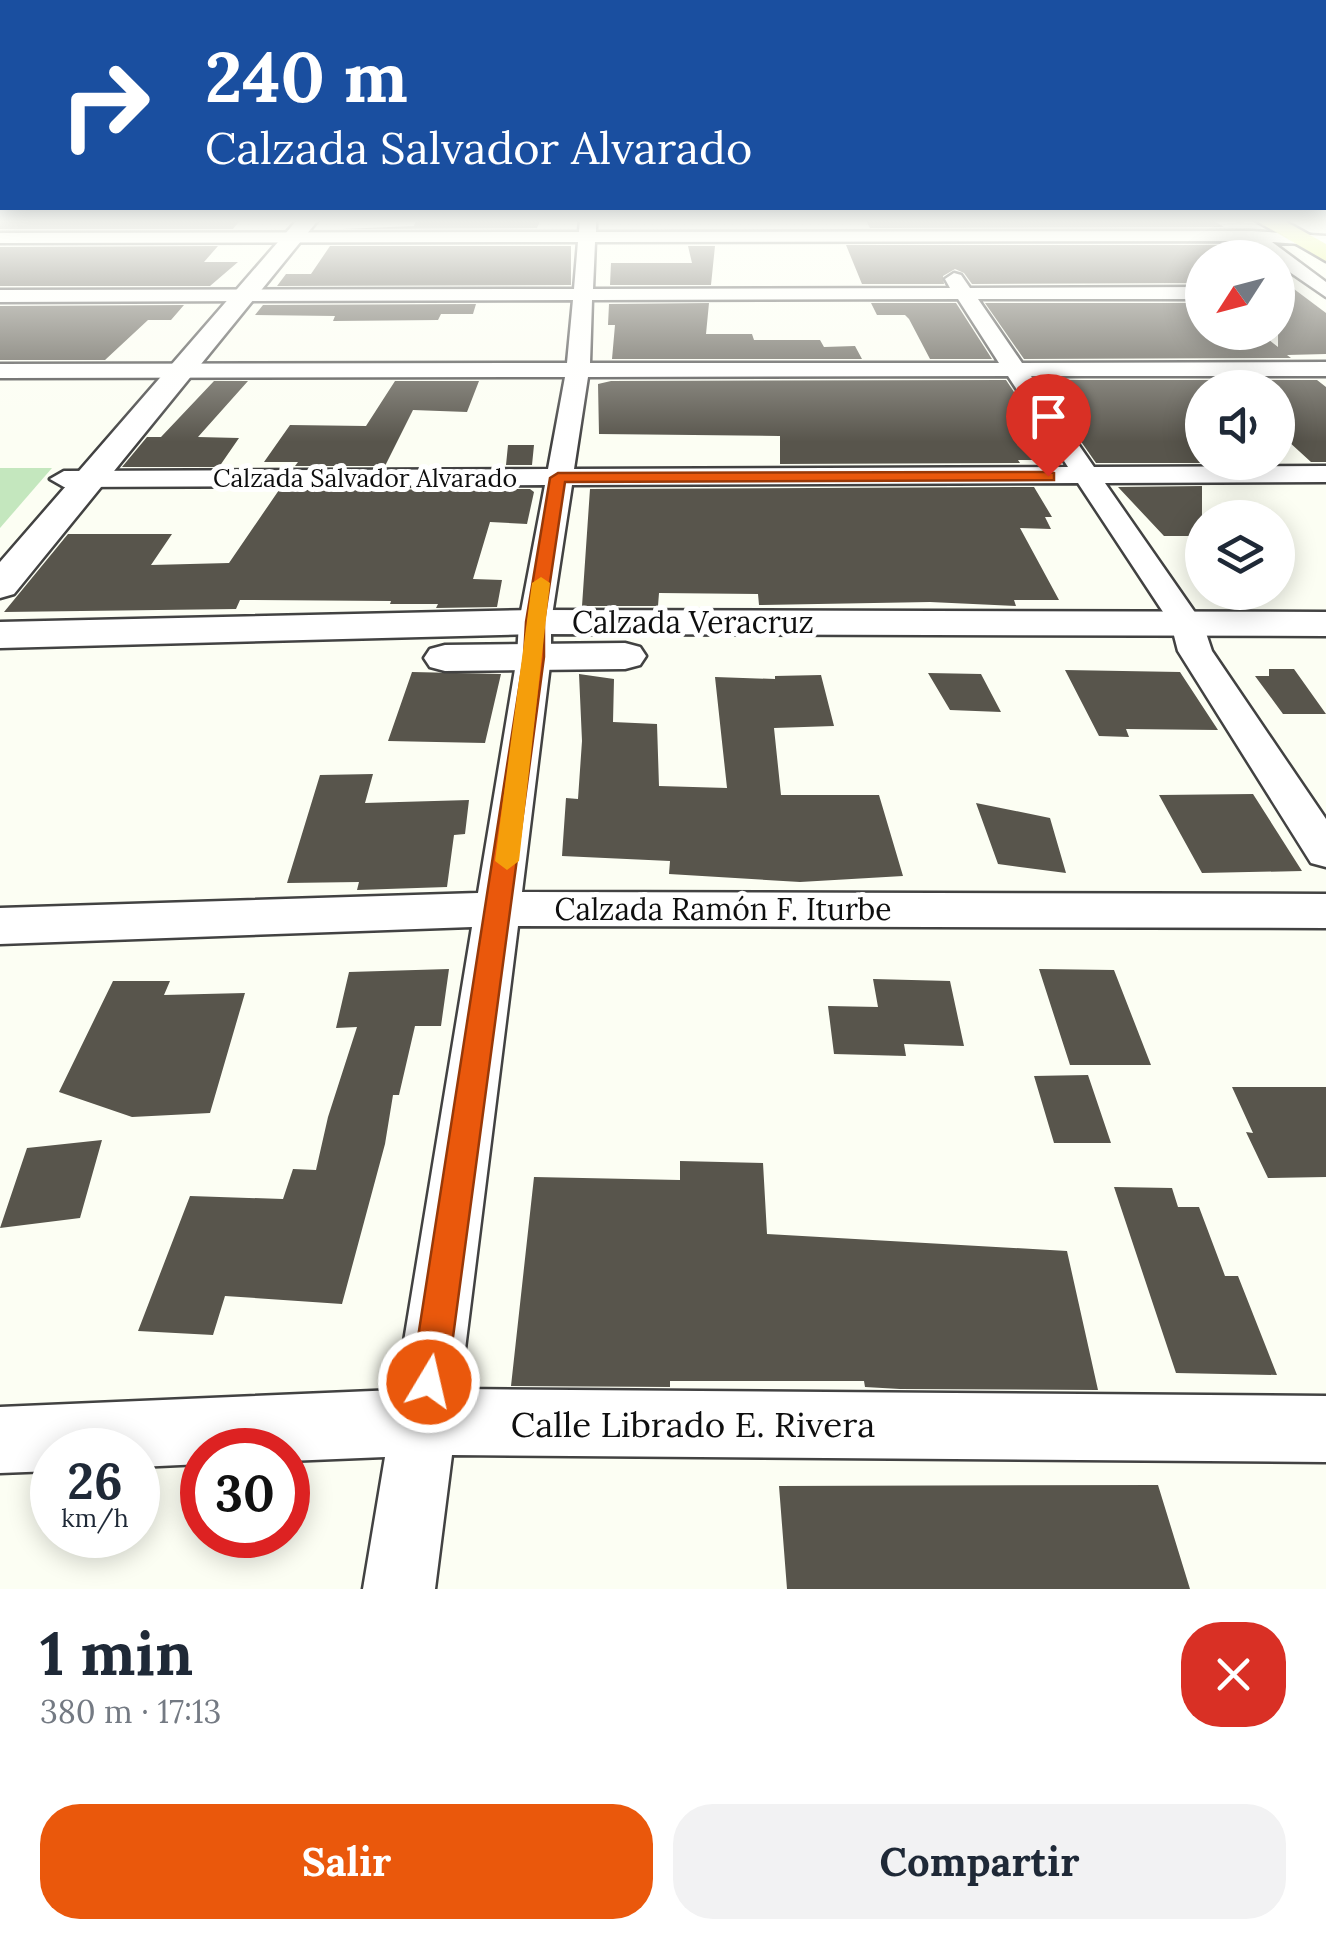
<!DOCTYPE html>
<html lang="es">
<meta charset="utf-8">
<style>
body{margin:0;font-family:Lora,serif;background:#f2f2f3;color:#1f2937;height:100vh;display:flex;flex-direction:column;font-size:38px;white-space:nowrap}
*{box-sizing:border-box;margin:0}
p{font-size:32px;color:#747a83}
.icon{flex:none;width:55px;height:55px;fill:none;stroke:currentColor;stroke-width:2;stroke-linecap:round;stroke-linejoin:round}
.map{position:relative;height:1589px;overflow:hidden}
.sheet{display:flex;flex-direction:column;background:#fff;flex:1}
.sheet>*{flex:none}
.top-card{position:absolute;left:0px;top:0px;width:1328px;height:210px;box-shadow:0 5px 25px #0003;background:#1a4fa0;color:#fff;overflow:hidden}
.needle{width:65px;rotate:234deg}
.buttons{position:absolute;left:1185px;top:240px;display:grid;gap:20px}
.buttons a{display:grid;place-items:center;width:110px;height:110px;border-radius:50%;background:#fff;box-shadow:0 5px 25px #0003;font-size:50px}
.speed{position:absolute;left:30px;top:1428px;display:flex;gap:20px;font-size:50px;font-weight:700;text-align:center}
.speed>*{display:grid;place-content:center;width:130px;height:130px;border-radius:50%;background:#fff;box-shadow:0 5px 25px #0003;line-height:1}
.speed small{font-size:25px;font-weight:400}
.speed .limit{border:15px solid #d22;background:#fff;color:#111}
.pin{position:absolute;display:grid;place-items:center;width:85px;height:85px;color:#fff;margin:-102px -42px;border-radius:50% 50% 50% 0;rotate:-45deg;box-shadow:0 0 10px #0007}
.pin .icon{rotate:45deg}
.me{position:absolute;width:110px;margin:-55px;rotate:9deg;stroke-linejoin:round;filter:drop-shadow(0 0 8px #0008)}
.turn{display:flex;align-items:center;gap:35px;height:210px;padding:0 40px;font-size:45px}
.turn .icon{width:130px;height:130px;stroke-width:2.5}
.turn b{display:block;font-size:70px;line-height:85px}
.round{display:grid;place-items:center;flex:none;width:105px;height:105px;border-radius:40px;background:#f2f2f3}
.headline{display:flex;align-items:center;justify-content:space-between;height:170px;padding:0 40px}
h1{font-size:60px;font-weight:800;line-height:75px}
.action{display:flex;gap:20px;margin-top:auto;padding:20px 40px}
.action a{flex:1;height:115px;border-radius:40px;background:#ea580c;color:#fff;font-size:40px;font-weight:800;line-height:115px;text-align:center}
.action a+a{background:#f2f2f3;color:#1f2937}
.map>svg:first-child{display:block}
.green{fill:#c4e7be}
.building{fill:#58554c}
.lines{fill:none;stroke-linecap:round;stroke-linejoin:round}
.minor-casing{stroke:#424242;stroke-width:5}
.tertiary-casing{stroke:#424242;stroke-width:5}
.primary-casing{stroke:#202020;stroke-width:5}
.minor{fill:#fff;fill-rule:evenodd}
.tertiary{fill:#fff;fill-rule:evenodd}
.primary{fill:#dff071;fill-rule:evenodd}
.route{fill:#ea580c;stroke:#983908;stroke-width:2.5}
.slow{fill:#f59e0b}
.labels{text-anchor:middle;dominant-baseline:central;stroke-width:10;stroke-linejoin:round;paint-order:stroke}
.far-street-label{font-size:25px;fill:#0f0f0f;stroke:#fff}
.street-label{font-size:30px;fill:#0f0f0f;stroke:#fff}
.near-street-label{font-size:35px;fill:#0f0f0f;stroke:#fff}
</style>
<div class="map">
<svg width="1326" height="1589" viewBox="0 0 1326 1589">
<rect width="100%" height="100%" fill="#fcfef3"/>
<!-- green -->
<path class="green" d="M0 468H52L0 528Z"/>
<!-- building -->
<path class="building" d="M241 219 233 229H0V220Z
M435 219H436L540 221 537 228 342 229 414 226 416 220Z
M865 219H1212L1224 227 870 228Z
M846 245H1247L1263 258H1202V283L972 284 964 273 955 269 943 276 944 284H862Z
M218 246 204 262H238L210 286H0V247Z
M330 246H571V285L277 286 286 274H311Z
M688 246H715L711 285H610L611 263H692Z
M1278 277 1326 313V354L1287 355 1291 358 1024 359 985 303H1202V332H1259L1278 347Z
M709 303 706 334H752L754 340H820L824 347 855 346 862 359H612L615 325H608L609 304Z
M871 303H956L992 359H930L909 319 905 315H877Z
M476 304 473 314H441L438 320 333 321 335 316 255 315 263 305Z
M184 305 171 320H148L105 360H0V306Z
M1006 380 1059 460H1018L1020 463 780 464V436L599 434 598 384 611 381Z
M1038 380H1317L1326 387V462H1311L1288 441 1278 440V388H1202V463H1096Z
M214 381H248L198 437 239 438 219 467H122L147 437H161Z
M395 381H479L467 412 413 410 385 466H295L298 462H264L290 425 366 426Z
M508 445H534L532 465H506Z
M1202 486V536H1164L1118 487Z
M1034 487 1052 517H1045L1051 529 1020 528 1059 600H1014L1016 606 930 602 759 605 758 594 659 593 658 606H582L590 489Z
M530 489 534 492 527 524 490 522 473 579 502 580 497 607 436 608 438 604H390L391 601 240 600 236 609 4 612 68 534H172L151 565 229 563 279 490Z
M1269 669H1294L1326 714H1283L1255 676H1269Z
M1065 670 1180 672 1218 730 1126 729 1129 737 1099 736Z
M412 672 501 674 485 743 388 741Z
M928 673 981 674 1001 712 950 710Z
M579 674 614 679 613 722 657 724 659 786 727 788 715 677 775 679V676L821 675 834 726 774 728 781 795H879L903 876 800 882 669 874 670 861 562 856 566 798 578 799 582 741Z
M373 774 365 803 469 800 465 834 454 835 447 887 357 890 359 882 287 883 320 775Z
M1253 794 1302 871 1202 873 1159 795Z
M976 803 1050 818 1066 873 998 864Z
M449 969 441 1026H415L399 1095H393L385 1144 342 1304 225 1296 213 1335 138 1331 190 1196 283 1199 293 1169 316 1170 328 1117 357 1027 336 1028 349 972Z
M1039 969 1114 970 1151 1065H1070Z
M873 979 950 981 964 1046 904 1044 906 1056 834 1054 828 1006 878 1007Z
M113 981H170L164 995 245 993 210 1113 132 1117 59 1092Z
M1088 1075 1111 1143H1054L1034 1076Z
M1232 1087H1326V1177L1268 1178 1246 1132 1253 1133Z
M102 1140 80 1218 0 1228 27 1148Z
M680 1161 763 1163 767 1234 1067 1251 1098 1390 900 1389 865 1387 864 1381H670V1387L511 1386 534 1177 680 1180Z
M1114 1187 1172 1188 1178 1207H1199L1225 1276H1238L1277 1375 1176 1373Z
M1158 1485 1190 1589H787L779 1486Z"/>
<g class="lines">
<defs>
<path id="minor" d="M580 219H596V232L1252 231 1326 236V246L1272 242 1326 282V297L1278 264V258H1270L1248 241 595 242 593 289 950 288 945 279 954 273 961 275 970 288 1202 287V299H978L1022 363 1326 362V376H1031L1094 467 1326 466V482L1105 483 1203 624 1212 651 1326 819V867L1311 863 1178 651 1171 624 1078 483 572 485 551 622V657L522 892 1326 894V928L518 926 460 1389 1326 1396V1462L452 1455 435 1589H363L385 1457 288 1461V1450H202V1464L138 1467V1450H52V1471L0 1473V1407L396 1390 472 927 0 944V908L478 893 517 657 519 622 545 485 64 487 50 479 64 471 548 469 565 377 0 378V364L567 363 573 300 0 302V290L574 289 578 242 0 243V233L579 232ZM958 299 999 363H590L592 300ZM1008 376 1068 467 574 469 588 377Z"/>
<path id="tertiary" d="M298 219H319L14 594 0 598V562Z
M535 610 1326 612V636L535 634 0 648V622Z
M625 643 640 647 646 656 640 665 625 669 445 671 430 667 424 658 430 649 445 645Z"/>
<path id="primary" d="M1253 219H1281L1326 244V261Z"/>
</defs>
<!-- minor casing -->
<use href="#minor" class="minor-casing"/>
<!-- tertiary casing -->
<use href="#tertiary" class="tertiary-casing"/>
<!-- primary casing -->
<use href="#primary" class="primary-casing"/>
<!-- minor -->
<use href="#minor" class="minor"/>
<!-- tertiary -->
<use href="#tertiary" class="tertiary"/>
<!-- primary -->
<use href="#primary" class="primary"/>
</g>
<!-- sky -->
<linearGradient id="sky" x2="0" y2="1"><stop stop-color="#95bcec"/><stop offset="0.5" stop-color="#fefffa"/><stop offset="1" stop-color="#fefffa" stop-opacity="0"/></linearGradient>
<rect width="1326" height="442" fill="url(#sky)"/>
<!-- route -->
<path class="route" d="M1048 472 1054 473V480L565 482 544 622V657L447 1382 442 1395 429 1401 416 1395 411 1382 524 657 526 622 550 478 558 473Z"/>
<!-- slow -->
<path class="slow" d="M541 577 550 583 519 861 507 870 495 861 532 583Z"/>
<g class="labels">
<!-- far-street labels -->
<g class="far-street-label">
<text x="365" y="478">Calzada Salvador Alvarado</text>
</g>
<!-- street labels -->
<g class="street-label">
<text x="693" y="622">Calzada Veracruz</text>
<text x="723" y="909">Calzada Ramón F. Iturbe</text>
</g>
<!-- near-street labels -->
<g class="near-street-label">
<text x="693" y="1424">Calle Librado E. Rivera</text>
</g>
</g>
</svg>
<div class="buttons">
<a><svg class="needle" viewBox="-14 -14 28 28"><path d="M0-13l5 13h-10z" fill="#e53935"/><path d="M0 13l5-13h-10z" fill="#747a83"/></svg></a>
<a><svg class="icon" aria-label="sound" viewBox="0 0 24 24"><path d="M4 9h4l5-4v14l-5-4H4zM17 9q2 3 0 6"/></svg></a>
<a><svg class="icon" aria-label="layers" viewBox="0 0 24 24"><path d="M12 4l9 5-9 5-9-5zM3 14l9 5 9-5"/></svg></a>
</div>
<div class="speed"><div>26<small>km/h</small></div><div class="limit">30</div></div>
<div class="pin" style="left:1048px;top:476px;background:#d93025"><svg class="icon" aria-label="arrive" viewBox="0 0 24 24"><path d="M6 21V4h12l-3 4 3 4H6"/></svg></div>
<svg class="me" style="left:429px;top:1382px" viewBox="-20 -20 40 40"><circle r="17" fill="#ea580c" stroke="#fff" stroke-width="3"/><path d="M0-11L8 9 0 5-8 9z" fill="#fff"/></svg>
<div class="top-card">
<div class="turn"><svg class="icon" aria-label="right" viewBox="0 0 24 24"><path d="M7 20v-9h11M14 6l5 5-5 5"/></svg><div><b>240 m</b>Calzada Salvador Alvarado</div></div>
</div>
</div>
<section class="sheet">
<div class="headline"><div><h1>1 min</h1><p>380 m · 17:13</p></div><a class="round" style="background:#d93025;color:#fff"><svg class="icon" aria-label="close" viewBox="0 0 24 24"><path d="M6 6l12 12M18 6L6 18"/></svg></a></div>
<div class="action"><a>Salir</a><a>Compartir</a></div>
</section>
